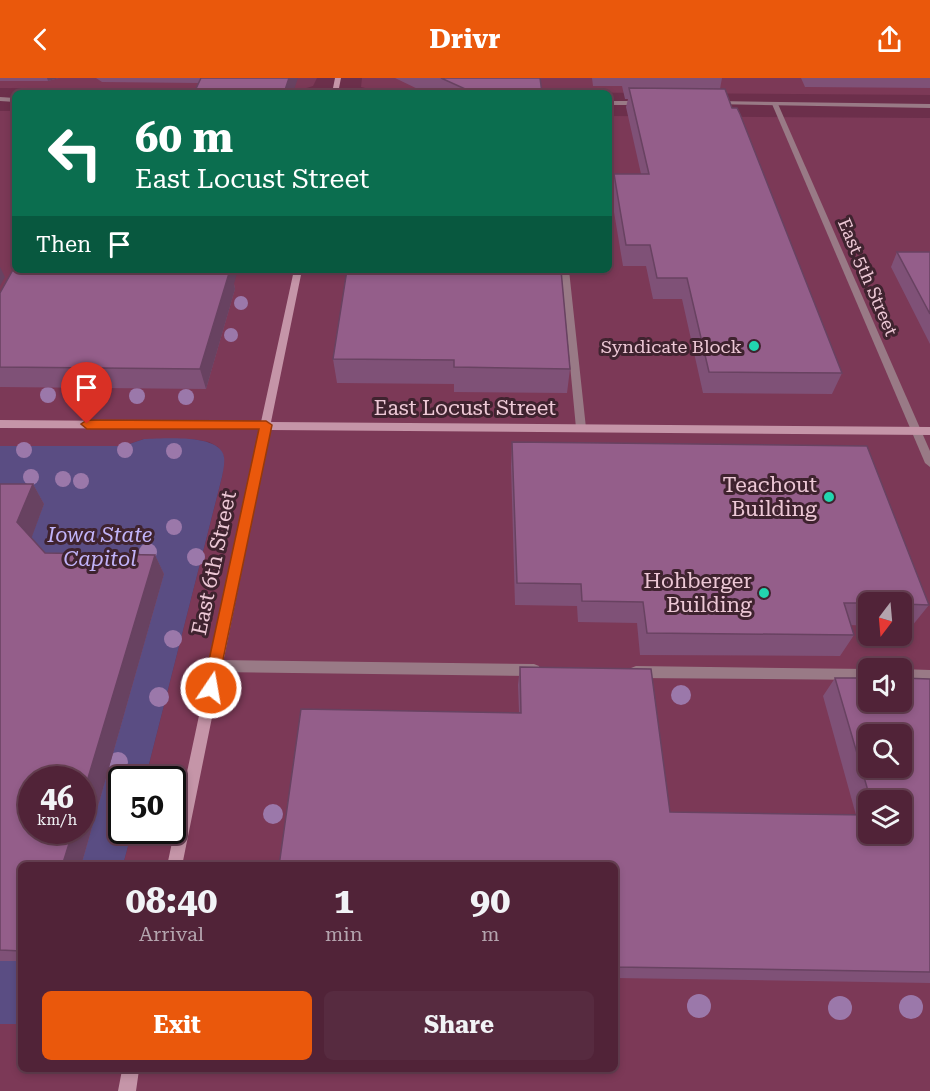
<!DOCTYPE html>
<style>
body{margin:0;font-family:"Roboto Serif",serif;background:#572b40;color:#f1f3f6;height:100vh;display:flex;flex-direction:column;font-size:22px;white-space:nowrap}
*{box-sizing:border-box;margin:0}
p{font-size:20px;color:#b4a4ae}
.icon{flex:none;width:33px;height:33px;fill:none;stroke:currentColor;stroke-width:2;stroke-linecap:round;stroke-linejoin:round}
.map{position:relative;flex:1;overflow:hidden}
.details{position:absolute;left:18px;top:784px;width:600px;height:210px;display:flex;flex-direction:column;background:#512338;border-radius:9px;box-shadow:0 3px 9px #0003,0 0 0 2px #674053}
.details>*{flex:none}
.guide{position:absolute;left:12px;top:12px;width:600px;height:183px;border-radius:9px;box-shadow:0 3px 9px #0003,0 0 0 2px #674053;background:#0b6e4f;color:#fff;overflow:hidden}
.needle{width:39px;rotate:196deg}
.fabs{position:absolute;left:858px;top:514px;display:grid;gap:12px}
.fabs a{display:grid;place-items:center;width:54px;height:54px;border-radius:9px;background:#512338;box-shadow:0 3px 9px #0003,0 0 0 2px #674053;font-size:30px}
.speed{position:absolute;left:18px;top:688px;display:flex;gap:12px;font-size:30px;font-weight:700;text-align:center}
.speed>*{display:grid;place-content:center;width:78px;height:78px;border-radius:50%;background:#512338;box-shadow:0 3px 9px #0003,0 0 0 2px #674053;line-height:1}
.speed small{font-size:15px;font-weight:400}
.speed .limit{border:3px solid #111;border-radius:9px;background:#fff;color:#111}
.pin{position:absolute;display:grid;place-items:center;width:51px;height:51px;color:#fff;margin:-62px -26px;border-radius:50% 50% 50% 0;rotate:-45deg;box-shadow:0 0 6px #0007}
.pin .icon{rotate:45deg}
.me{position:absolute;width:66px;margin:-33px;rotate:12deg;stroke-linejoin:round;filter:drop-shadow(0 0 4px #0008)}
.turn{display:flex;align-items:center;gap:21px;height:126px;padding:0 24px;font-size:27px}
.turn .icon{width:78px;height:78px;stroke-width:2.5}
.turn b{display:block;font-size:42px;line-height:51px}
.then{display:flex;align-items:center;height:57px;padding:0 24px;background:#0003;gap:12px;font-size:22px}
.eta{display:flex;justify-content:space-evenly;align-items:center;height:102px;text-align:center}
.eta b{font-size:36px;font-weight:700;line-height:42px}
.cta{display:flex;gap:12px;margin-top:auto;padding:12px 24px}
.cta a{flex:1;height:69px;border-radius:9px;background:#ea580c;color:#fff;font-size:24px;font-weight:700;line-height:69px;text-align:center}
.cta a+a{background:#572b40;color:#f1f3f6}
header{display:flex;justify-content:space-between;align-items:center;height:78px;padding:0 24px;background:#ea580c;color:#fff;font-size:27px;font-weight:700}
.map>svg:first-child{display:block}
.built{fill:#7c3957;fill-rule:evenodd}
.green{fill:#5a4d83;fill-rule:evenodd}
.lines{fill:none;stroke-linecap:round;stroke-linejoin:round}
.service{fill:#997a86;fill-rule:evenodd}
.minor{fill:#997a86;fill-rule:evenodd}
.tertiary{fill:#997a86;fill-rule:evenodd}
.secondary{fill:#c595a8;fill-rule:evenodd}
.tree{fill:#9b78aa}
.wall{fill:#7f5177;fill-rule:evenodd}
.shaded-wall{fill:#684261}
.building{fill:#945e8a;stroke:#684261;stroke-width:1.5;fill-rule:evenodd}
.route{fill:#ea580c;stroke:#983908;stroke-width:1.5}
.poi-dot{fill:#22d5af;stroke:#3f232f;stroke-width:2}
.labels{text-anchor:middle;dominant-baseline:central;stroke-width:6;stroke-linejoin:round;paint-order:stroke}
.far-street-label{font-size:18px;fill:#edc8d6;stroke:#3f232f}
.far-poi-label{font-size:18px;fill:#edc8d6;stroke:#3f232f;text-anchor:end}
.street-label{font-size:21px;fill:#edc8d6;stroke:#3f232f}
.poi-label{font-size:21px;fill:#edc8d6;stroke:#3f232f;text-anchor:end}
.park-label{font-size:21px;font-style:italic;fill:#c1b3f8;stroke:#3f232f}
</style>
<header><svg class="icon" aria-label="back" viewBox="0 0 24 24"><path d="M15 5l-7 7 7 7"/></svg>Drivr<svg class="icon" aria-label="share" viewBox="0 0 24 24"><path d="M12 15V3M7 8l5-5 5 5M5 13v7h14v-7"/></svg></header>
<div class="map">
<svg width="930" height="1013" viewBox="0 0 930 1013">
<rect width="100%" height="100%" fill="#6c2f4b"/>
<!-- built -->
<path class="built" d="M0 0H317L313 8 300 12 0 10Z
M362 0H930V17L377 13 361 9Z
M0 33H15V192H609V38L930 40V1013H0V946H21V992H615V788L123 787 132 753H172V702H145L222 399 224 379 218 369 209 364 192 361H144L123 368H0ZM868 525H902V558H868ZM868 591H902V624H868ZM868 657H902V690H868ZM868 723H902V756H868Z"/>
<!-- green -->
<path class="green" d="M144 361C163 361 220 355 224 379 225 385 223 393 222 399L145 702H122V753H132L123 787 21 788V946H0V368H123ZM32 702H82V753H32Z"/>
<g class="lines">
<!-- service -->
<path class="service" d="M561 192H569L586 350 581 354 576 350Z
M215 582 534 586 539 588 540 592 539 596 534 598 215 594 210 592 209 588 210 584Z
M636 588 868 591V602L636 600 631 598 630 594 631 590Z
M902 591 930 592V604L902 602Z"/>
<!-- minor -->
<path class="minor" d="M773 25 778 26 930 373V389L925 385 772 26Z"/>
<!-- tertiary -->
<path class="tertiary" d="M0 19 15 20V24L0 23Z
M609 23H644L647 25 644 27H609Z
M715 23 930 26V30L713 26V24Z"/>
<!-- secondary -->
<path class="secondary" d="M335 0H341L338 15H332Z
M294 192H302L271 344 930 349V357L270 352 182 788H167L260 351 0 350V342L261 344Z
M122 992H139L136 1013H118Z"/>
</g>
<!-- trees -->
<g class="tree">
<circle cx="241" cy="225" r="7"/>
<circle cx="231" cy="257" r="7"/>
<circle cx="48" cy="317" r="8"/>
<circle cx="137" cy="318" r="8"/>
<circle cx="186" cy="319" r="8"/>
<circle cx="24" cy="372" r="8"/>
<circle cx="125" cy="372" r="8"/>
<circle cx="174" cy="373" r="8"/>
<circle cx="31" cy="399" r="8"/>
<circle cx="63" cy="401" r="8"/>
<circle cx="81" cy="403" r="8"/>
<circle cx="174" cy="449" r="8"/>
<circle cx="148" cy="474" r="9"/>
<circle cx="196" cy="479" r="9"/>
<circle cx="173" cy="561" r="9"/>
<circle cx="681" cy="617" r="10"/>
<circle cx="159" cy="619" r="10"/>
<circle cx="118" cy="684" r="10"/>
<circle cx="273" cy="736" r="10"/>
<circle cx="699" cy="928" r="12"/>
<circle cx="911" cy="929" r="12"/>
<circle cx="840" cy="930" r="12"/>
</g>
<!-- wall -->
<path class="wall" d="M0 0H59L48 3H0Z
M96 0H298L199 5 102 4Z
M395 0H540L542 15H426Z
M592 0H722L720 11 732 30 842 295 832 316 703 315 682 221H653L646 188H623L611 116 614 96H641L626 29 628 21H625L622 8H593Z
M801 0H930V10L805 9Z
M897 174H930V266L891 189Z
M347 192 570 291 567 315 454 314V306L337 305 333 281Z
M234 206 235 211 206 311 0 309V215Z
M512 364 929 527 912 548H902V525H868V548L851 547 854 557 840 578 640 577 637 545 578 544 577 528 515 527 511 388Z
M0 406H33L44 426 31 460 45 475 155 477 164 496 81 788H21V883H0Z
M520 589 670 734 856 737 823 618 835 600 930 601V905L615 900V788L519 634 518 607ZM868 723H902L868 756Z"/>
<!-- shaded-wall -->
<path class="shaded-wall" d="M47 0H59L48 3Z
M289 0H298L293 15H284Z
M0 189 5 199 0 208Z
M227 192H238L234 206 235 211 206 311 200 291Z
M33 406 44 426 30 464 17 444Z
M155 477 164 496 81 788H62L73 753H82V720Z"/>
<!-- building -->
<path class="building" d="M201 0H289L284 15H194Z
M441 0H540L542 15H474Z
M629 10 725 11 732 30H737L740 36 842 295 709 294 687 200H657L650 167H626L614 96H649Z
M897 174H930V236Z
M14 190 15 192H230L200 291 0 289V215Z
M347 192H561L570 291 454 289V282L333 281Z
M512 364 867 368 929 527 902 526V525H844L854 557 647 555 643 524 582 523 581 506 517 505Z
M0 406H33L17 444 45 475 155 477 82 720V702H32V753H73L62 788H21V873L0 872Z
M520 589 651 591 670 734 868 737V756H902V723H871L835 600H868V624H902V600L930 601V894L615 889V788H279L301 631 521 635ZM868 657H902V690H868Z"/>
<!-- route -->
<path class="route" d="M87 342 266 343 272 347 216 615H205L203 610 259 351H87L81 346Z"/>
<!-- markers -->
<g class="poi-dot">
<circle cx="754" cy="268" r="6"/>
<circle cx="829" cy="419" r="6"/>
<circle cx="764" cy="515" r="6"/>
</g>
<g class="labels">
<!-- far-street labels -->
<g class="far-street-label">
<text transform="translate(868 199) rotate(67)">East 5th Street</text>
</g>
<!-- far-poi labels -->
<g class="far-poi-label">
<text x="742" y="268">Syndicate Block</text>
</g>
<!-- street labels -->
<g class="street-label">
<text x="465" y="330">East Locust Street</text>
<text transform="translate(214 485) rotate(-78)">East 6th Street</text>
</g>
<!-- poi labels -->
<g class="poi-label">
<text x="817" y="407">Teachout<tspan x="817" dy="24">Building</tspan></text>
<text x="752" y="503">Hohberger<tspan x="752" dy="24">Building</tspan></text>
</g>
<!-- park labels -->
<g class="park-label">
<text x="100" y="457">Iowa State<tspan x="100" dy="24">Capitol</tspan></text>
</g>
</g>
</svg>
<div class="fabs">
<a><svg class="needle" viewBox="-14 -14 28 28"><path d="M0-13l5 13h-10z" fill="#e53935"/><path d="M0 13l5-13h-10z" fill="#b4a4ae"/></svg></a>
<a><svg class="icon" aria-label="sound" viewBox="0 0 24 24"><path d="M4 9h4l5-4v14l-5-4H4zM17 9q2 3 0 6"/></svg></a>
<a><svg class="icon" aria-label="search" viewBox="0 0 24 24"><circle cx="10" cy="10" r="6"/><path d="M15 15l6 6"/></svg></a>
<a><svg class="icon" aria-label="layers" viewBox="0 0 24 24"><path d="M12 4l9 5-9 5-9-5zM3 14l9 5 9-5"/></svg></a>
</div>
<div class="speed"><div>46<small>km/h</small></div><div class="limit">50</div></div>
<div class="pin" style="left:87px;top:346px;background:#d93025"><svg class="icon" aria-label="arrive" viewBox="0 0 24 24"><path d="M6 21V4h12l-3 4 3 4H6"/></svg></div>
<svg class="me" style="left:211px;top:610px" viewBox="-20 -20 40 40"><circle r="17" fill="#ea580c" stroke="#fff" stroke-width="3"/><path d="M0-11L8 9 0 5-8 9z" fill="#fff"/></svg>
<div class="guide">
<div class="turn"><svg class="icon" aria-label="left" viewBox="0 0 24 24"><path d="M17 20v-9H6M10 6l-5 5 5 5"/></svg><div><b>60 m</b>East Locust Street</div></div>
<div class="then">Then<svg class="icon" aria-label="arrive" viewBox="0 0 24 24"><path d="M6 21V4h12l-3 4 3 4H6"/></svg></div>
</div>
<section class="details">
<div class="eta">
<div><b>08:40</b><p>Arrival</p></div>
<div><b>1</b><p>min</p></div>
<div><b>90</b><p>m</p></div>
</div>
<div class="cta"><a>Exit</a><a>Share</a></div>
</section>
</div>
